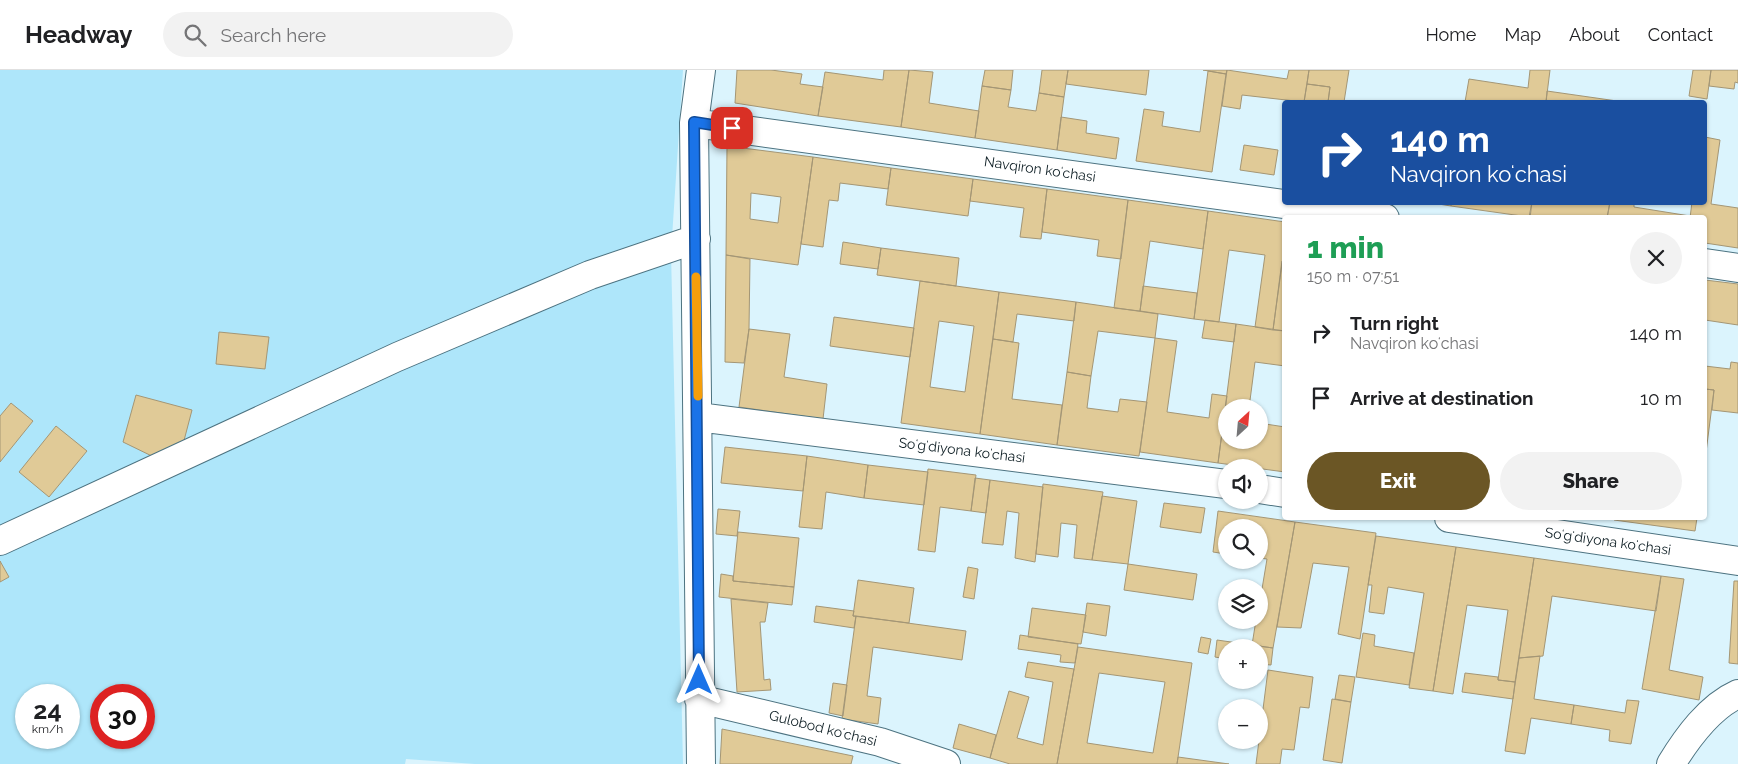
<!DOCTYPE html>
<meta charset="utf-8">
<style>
body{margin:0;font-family:Raleway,sans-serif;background:#f2f2f2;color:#202124;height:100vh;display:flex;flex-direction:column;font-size:19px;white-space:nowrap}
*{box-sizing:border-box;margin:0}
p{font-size:16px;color:#757577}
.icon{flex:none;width:28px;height:28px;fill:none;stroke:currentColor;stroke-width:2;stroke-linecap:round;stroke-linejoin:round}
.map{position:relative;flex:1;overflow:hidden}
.side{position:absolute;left:1282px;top:145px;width:425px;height:305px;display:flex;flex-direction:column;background:#fff;border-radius:5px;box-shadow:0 1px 4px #0004}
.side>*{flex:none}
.top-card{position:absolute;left:1282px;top:30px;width:425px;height:105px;border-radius:5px;box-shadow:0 1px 4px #0004;background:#1a4fa0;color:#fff;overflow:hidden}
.needle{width:32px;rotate:26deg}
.tools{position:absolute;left:1218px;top:329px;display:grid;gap:10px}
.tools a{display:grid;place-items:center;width:50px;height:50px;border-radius:50%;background:#fff;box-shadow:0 1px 4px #0004;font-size:25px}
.speed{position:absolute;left:15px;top:614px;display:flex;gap:10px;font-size:25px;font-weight:700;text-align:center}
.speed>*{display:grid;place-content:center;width:65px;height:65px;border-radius:50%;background:#fff;box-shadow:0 1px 4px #0004;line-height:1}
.speed small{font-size:12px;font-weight:400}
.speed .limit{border:8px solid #d22;background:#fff;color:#111}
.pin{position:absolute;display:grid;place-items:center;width:42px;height:42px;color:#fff;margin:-21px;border-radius:10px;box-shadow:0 2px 8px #0006}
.me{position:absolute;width:55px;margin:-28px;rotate:0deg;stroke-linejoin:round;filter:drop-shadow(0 0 4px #0008)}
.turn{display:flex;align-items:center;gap:18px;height:105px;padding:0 25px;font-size:22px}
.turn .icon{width:65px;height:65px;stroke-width:2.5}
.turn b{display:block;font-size:35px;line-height:42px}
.round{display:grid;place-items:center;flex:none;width:52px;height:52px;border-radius:26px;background:#f2f2f2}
.headline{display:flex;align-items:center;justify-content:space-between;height:85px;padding:0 25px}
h1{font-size:30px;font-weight:800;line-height:38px;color:#1e9e55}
.cta{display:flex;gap:10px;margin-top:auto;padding:10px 25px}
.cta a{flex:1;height:58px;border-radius:30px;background:#6b5625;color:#fff;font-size:20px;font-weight:800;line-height:58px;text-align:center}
.cta a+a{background:#f2f2f2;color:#202124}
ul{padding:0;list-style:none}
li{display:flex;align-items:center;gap:15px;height:65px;padding:0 25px}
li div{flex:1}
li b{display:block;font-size:19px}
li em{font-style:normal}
header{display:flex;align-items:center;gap:30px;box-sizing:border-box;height:70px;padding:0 25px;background:#fff;border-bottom:1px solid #e0e0e0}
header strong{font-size:24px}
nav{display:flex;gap:28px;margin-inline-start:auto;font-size:18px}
.search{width:350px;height:45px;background:#f2f2f2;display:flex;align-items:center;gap:12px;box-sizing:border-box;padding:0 18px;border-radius:28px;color:#757577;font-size:19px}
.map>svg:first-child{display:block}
.green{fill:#aee6fa;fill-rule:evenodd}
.building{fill:#e0ca97;stroke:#a49675;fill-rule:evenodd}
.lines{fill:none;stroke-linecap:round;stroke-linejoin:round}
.minor-casing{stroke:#4d7381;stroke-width:30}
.minor{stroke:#fff;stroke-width:28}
.route-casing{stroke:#114b97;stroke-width:12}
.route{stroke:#1a73e8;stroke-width:9}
.slow{stroke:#f59e0b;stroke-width:9}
.labels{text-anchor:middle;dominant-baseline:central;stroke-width:5;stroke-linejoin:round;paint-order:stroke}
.street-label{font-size:14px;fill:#102026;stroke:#fff}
</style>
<header>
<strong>Headway</strong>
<div class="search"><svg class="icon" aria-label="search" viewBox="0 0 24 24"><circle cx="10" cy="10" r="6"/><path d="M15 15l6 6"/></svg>Search here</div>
<nav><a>Home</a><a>Map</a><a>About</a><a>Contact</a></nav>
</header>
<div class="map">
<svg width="1738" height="694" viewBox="0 0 1738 694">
<rect width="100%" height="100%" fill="#dbf4fd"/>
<!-- green -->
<path class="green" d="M0 0H683L671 183 683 694H475L406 689 405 694H0ZM26 625H69V668H26ZM101 625H144V668H101Z"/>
<!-- building -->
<path class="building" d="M737 0H771L802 4 800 14 823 17 818 46 735 33Z
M884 0H909L901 57 818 46 825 2 883 10Z
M909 0 933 2 929 33 979 41 975 68 901 57Z
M985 0H1013L1011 20 982 16Z
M1042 0H1068L1064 27 1039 23Z
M1068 0H1149L1146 25 1066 14Z
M1203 0H1227L1226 4Z
M1227 0 1287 9 1289 0H1309L1304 32 1242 25 1240 39 1222 36Z
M1309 0H1349L1344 32H1328L1330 17 1307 14Z
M1530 0H1550L1546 32H1465L1469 9 1528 18Z
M1693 0H1711L1707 29 1689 26Z
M1711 0H1738V13L1735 12 1734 19 1709 16Z
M1208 1 1226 4 1212 102 1136 91 1144 39 1164 42 1162 56 1200 62Z
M1307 14 1330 17 1328 32H1304Z
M982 16 1011 20 1008 37 1036 41 1039 23 1064 27 1057 80 975 68Z
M1547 21 1624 32H1546Z
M1061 47 1087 51 1086 63 1119 68 1116 89 1057 80Z
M1705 67 1720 70 1711 134 1738 138V178L1705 173V148H1690L1692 132H1705Z
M1244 75 1278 80 1274 105 1240 100Z
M727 76 813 87 798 195 726 185ZM751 123 781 127 778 153 750 149Z
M813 87 891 98 888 119 840 113 838 131 829 130 823 177 801 174Z
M891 98 973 109 968 146 886 135Z
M973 109 1047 119 1041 169 1020 167 1024 138 970 131Z
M1047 119 1128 130 1121 189 1097 186 1099 170 1042 162Z
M1128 130 1208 141 1203 179 1150 171 1140 241 1114 238Z
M1426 132H1451V136Z
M1451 132H1532L1529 147 1451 136Z
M1532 132H1610L1607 148H1530Z
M1610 132H1634V137L1690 146V148H1607Z
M1208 141 1285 152V172L1273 260 1255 257 1265 185 1229 180 1219 252 1194 249Z
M843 172 881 178 878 199 840 194Z
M881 178 959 188 956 216 877 205Z
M726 185 750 189 749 259 744 293 725 292Z
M1282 191H1285V261L1273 260Z
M1705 210 1738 214V255L1705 250Z
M920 211 999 222 980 364 901 353ZM939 251 974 256 965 322 930 317Z
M1143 216 1197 223 1194 249 1140 241Z
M999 222 1076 232 1074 251 1017 244 1013 272 993 269Z
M1076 232 1158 244 1155 268 1098 261 1091 306 1067 302Z
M834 247 914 258 910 287 830 276Z
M1205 250 1236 254 1234 272 1202 268Z
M1236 254 1285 261V296L1255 292 1249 338H1226V370H1259V353L1285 357V402L1218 393Z
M749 259 790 264 784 307 827 314 823 349 739 337Z
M219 262 269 267 265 299 216 294Z
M1155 268 1177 271 1167 342 1209 348 1212 324 1227 326 1218 393 1140 382Z
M993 269 1019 273 1012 329 1062 335 1057 375 980 364Z
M1731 292 1738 293V343L1712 340 1714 320 1705 319V296L1730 299Z
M1067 302 1091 306 1087 338 1118 342 1120 329 1147 332 1139 386 1057 375Z
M1705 319 1714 320 1705 390Z
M136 325 192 340 181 382 160 390 123 372Z
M11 333 33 351 0 392V346Z
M56 356 87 381 49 427 19 402Z
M725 377 807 386 803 421 721 413Z
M807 386 868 395 864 428 826 422 822 459 799 457Z
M868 395 928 402 924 435 864 428Z
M928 399 976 405 971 441 940 437 935 482 918 480Z
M975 408 990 410 986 443 971 441Z
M990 410 1043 417 1035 492 1015 488 1019 443 1007 441 1003 475 982 473Z
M1043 414 1103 422 1092 490 1074 488 1077 455 1061 453 1058 487 1036 484Z
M1102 426 1137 431 1128 494 1092 490Z
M1164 433 1205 438 1201 463 1160 457Z
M718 439 740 441 737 466 716 464Z
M1218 441 1295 452 1273 578 1252 575 1256 550H1259V537L1267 489 1259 488V458H1226V484L1213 482Z
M1614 448H1697L1695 461 1614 450Z
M1295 452 1376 463 1360 569 1338 564 1349 497 1313 493 1301 558 1277 557Z
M738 462 799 468 794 517 733 511Z
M1376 466 1456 477 1433 621 1409 618 1424 523 1388 517 1384 544 1369 542 1372 515H1368Z
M1456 477 1534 488 1515 612 1498 610 1508 540 1467 535 1453 624 1433 621Z
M1534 488 1661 506 1656 541 1552 526 1543 586 1519 588Z
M0 491 9 507 0 512Z
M1128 494 1197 504 1193 530 1124 520Z
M968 497 978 499 974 529 963 527Z
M721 504 733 506V511L794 517 792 535 719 527Z
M1661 506 1684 509 1669 600 1703 607 1699 630 1642 619Z
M858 510 914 518 909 553 853 546Z
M1734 511H1738V594L1729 593Z
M731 529 768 533 765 552H760L764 610 770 609 771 620 737 622Z
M1087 533 1110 536 1106 566 1083 562Z
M816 536 854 541 853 546H856L854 558 814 552Z
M1032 538 1086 545 1081 574 1028 567Z
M856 546 966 561 962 590 873 577 867 626 881 628 878 654 842 649Z
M1363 563 1375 565 1374 576 1414 583 1409 615 1356 607Z
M1020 565 1078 574 1075 593 1060 592 1061 585 1018 579Z
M1201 567 1211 569 1208 584 1198 582Z
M1217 570 1273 578 1271 595 1259 594V578H1226V589L1215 587Z
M1078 577 1192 593 1177 694H1057ZM1099 603 1165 612 1153 683 1087 673Z
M1540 586 1534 629 1574 635 1571 654 1531 648 1525 684 1505 681 1519 588Z
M1028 592 1074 599 1057 694H1010L990 688 1009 621 1029 627 1017 668 1043 675 1053 612 1025 607Z
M1268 600 1313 607 1309 638 1300 637 1294 680 1282 679 1280 694H1256Z
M1465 603 1498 607V610L1515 612 1513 629 1462 622Z
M1339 605 1355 607 1351 632 1335 629Z
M833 613 847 615 843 646 829 643Z
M1332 629 1351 632 1342 693 1323 690Z
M1627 630 1639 631 1631 674 1609 671 1610 660 1571 654 1574 635 1625 643Z
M959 654 996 665 990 688 953 678Z
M722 659 853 686 851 694H720Z
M1178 687 1229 694H1177Z"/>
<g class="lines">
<defs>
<path id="minor" d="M694 53 1385 148
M1705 193 1738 198
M698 347 1226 414
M1259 419 1285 423
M1449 448 1738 491
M0 471 397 287 590 205 696 169
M699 629 880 672 946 694
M701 694 694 53 701 0
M1671 694C1687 668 1709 637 1738 624"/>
</defs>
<!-- minor casing -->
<use href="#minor" class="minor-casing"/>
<!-- minor -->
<use href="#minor" class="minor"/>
</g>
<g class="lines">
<defs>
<path id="route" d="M699 610 694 52 732 58"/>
</defs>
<!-- route casing -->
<use href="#route" class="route-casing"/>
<!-- route -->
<use href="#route" class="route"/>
<!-- slow -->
<path class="slow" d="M696 207 698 326"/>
</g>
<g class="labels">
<!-- street labels -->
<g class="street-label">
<text transform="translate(1040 99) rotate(8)">Navqiron koʻchasi</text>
<text transform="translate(962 380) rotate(7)">Soʻgʻdiyona koʻchasi</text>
<text transform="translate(1608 471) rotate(8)">Soʻgʻdiyona koʻchasi</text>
<text transform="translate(823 658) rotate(14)">Gulobod koʻchasi</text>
</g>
</g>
</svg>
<div class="tools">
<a><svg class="needle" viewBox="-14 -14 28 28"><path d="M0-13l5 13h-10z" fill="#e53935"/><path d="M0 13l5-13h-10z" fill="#757577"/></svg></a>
<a><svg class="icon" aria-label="sound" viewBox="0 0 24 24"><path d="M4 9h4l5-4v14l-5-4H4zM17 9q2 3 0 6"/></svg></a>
<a><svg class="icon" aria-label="search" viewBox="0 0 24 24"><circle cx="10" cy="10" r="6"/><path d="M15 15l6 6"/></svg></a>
<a><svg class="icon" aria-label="layers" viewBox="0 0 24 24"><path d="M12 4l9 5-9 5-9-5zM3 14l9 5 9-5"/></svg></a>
<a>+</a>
<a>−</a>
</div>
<div class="speed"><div>24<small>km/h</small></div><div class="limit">30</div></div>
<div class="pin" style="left:732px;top:58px;background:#d93025"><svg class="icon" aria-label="arrive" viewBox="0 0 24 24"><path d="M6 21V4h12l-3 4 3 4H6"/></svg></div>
<svg class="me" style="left:699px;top:610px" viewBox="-20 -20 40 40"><path d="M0-17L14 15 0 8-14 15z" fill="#1a73e8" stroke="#fff" stroke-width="4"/></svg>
<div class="top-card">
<div class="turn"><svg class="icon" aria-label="right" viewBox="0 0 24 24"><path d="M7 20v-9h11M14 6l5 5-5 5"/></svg><div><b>140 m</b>Navqiron koʻchasi</div></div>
</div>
<section class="side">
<div class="headline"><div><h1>1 min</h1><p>150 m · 07:51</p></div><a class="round"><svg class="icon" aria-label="close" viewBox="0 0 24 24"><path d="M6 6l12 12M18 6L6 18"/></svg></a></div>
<ul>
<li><svg class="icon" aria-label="right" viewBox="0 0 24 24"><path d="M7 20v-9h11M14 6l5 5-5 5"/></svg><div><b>Turn right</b><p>Navqiron koʻchasi</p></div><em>140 m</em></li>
<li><svg class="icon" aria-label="arrive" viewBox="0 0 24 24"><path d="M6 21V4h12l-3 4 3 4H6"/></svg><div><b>Arrive at destination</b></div><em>10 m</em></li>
</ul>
<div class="cta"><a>Exit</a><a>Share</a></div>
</section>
</div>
